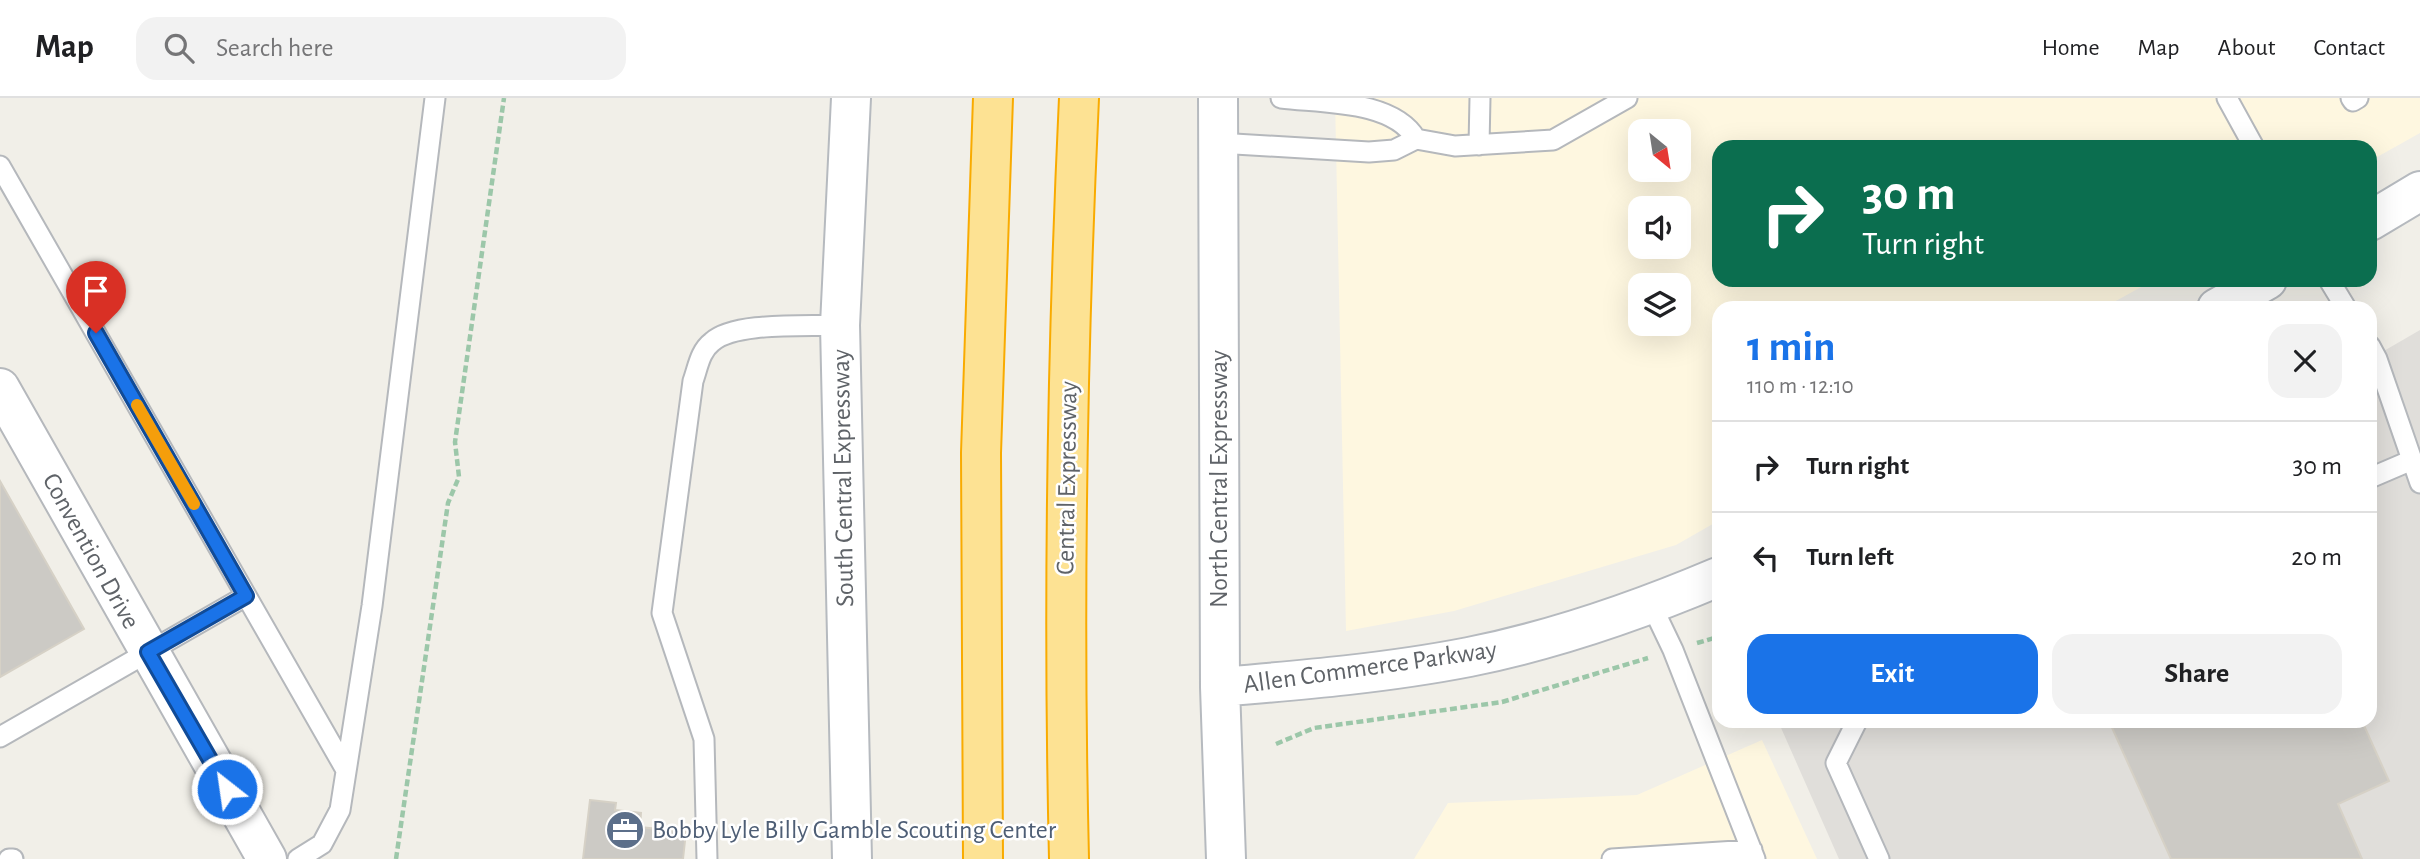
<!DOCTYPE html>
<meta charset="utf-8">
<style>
body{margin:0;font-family:"Alegreya Sans",sans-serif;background:#f2f2f2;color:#202124;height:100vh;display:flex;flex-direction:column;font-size:26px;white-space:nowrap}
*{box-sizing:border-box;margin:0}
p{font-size:23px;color:#757577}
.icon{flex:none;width:38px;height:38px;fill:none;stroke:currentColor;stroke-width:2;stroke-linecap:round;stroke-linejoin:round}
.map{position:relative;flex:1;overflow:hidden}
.drawer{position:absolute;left:1712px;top:203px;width:665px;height:427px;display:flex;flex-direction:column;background:#fff;border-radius:21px;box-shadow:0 7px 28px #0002}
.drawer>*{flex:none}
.guide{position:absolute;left:1712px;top:42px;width:665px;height:147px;border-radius:21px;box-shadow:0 7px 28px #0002;background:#0b6e4f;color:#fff;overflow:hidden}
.needle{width:46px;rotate:150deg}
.controls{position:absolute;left:1628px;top:21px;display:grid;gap:14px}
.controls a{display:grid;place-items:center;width:63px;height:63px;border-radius:14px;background:#fff;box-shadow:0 7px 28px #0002;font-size:35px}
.pin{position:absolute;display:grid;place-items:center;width:60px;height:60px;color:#fff;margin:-72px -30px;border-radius:50% 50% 50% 0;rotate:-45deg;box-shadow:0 0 7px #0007}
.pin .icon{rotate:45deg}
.me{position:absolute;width:77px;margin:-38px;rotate:330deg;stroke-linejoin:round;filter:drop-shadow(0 0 5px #0008)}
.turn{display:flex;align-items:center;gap:24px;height:147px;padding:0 35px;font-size:32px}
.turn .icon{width:91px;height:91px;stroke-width:2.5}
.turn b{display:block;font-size:49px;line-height:60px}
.round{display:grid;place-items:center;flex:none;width:74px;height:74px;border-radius:21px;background:#f2f2f2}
.summary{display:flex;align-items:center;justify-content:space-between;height:119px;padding:0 35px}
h1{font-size:42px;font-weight:700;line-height:52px;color:#1a73e8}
.button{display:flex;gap:14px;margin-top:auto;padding:14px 35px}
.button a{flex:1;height:80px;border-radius:21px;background:#1a73e8;color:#fff;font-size:28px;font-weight:700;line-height:80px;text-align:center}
.button a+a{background:#f2f2f2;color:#202124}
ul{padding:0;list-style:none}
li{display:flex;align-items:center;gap:21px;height:91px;padding:0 35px;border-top:2px solid #e0e0e0}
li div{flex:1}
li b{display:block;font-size:26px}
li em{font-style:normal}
header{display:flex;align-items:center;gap:42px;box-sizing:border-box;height:98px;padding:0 35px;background:#fff;border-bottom:2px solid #e0e0e0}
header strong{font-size:33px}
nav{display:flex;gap:38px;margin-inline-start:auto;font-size:24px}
.search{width:490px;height:63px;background:#f2f2f2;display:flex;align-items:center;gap:18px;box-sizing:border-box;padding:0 24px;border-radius:21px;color:#757577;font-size:26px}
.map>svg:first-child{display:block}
.commercial{fill:#fef7e0;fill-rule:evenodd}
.industrial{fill:#e0deda}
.building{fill:#cccac5;stroke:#d6d1c6;stroke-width:2}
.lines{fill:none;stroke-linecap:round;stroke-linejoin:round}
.lane-casing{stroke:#b5b8bc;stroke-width:23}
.street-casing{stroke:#b5b8bc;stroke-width:42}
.secondary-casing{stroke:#b6babf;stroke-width:42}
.highway-casing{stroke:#f9ab00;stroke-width:42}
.path{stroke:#9cc7a9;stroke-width:4.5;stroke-dasharray:7 3.5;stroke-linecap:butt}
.lane{stroke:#fff;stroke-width:19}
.street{stroke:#fff;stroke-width:38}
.secondary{stroke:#fff;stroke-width:38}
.highway{stroke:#fde293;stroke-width:38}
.route-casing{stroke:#114b97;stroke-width:18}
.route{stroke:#1a73e8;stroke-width:12}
.slow{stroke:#f59e0b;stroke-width:12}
.labels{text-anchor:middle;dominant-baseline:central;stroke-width:5;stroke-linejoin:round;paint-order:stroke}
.street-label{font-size:26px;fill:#5f6368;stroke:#fff}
.service-label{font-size:26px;fill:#4e5e75;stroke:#fff;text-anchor:start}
</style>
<header>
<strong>Map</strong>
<div class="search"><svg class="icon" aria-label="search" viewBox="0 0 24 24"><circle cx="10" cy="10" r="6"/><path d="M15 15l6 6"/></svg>Search here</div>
<nav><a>Home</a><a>Map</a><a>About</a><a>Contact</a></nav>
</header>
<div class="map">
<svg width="2420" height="761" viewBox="0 0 2420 761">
<rect width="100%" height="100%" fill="#f1efe8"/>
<!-- commercial -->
<path class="commercial" d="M1335 0H2420V35L2370 63V49H1718V182H2154L2103 210H1718V423L1676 447 1454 513 1346 533ZM1640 33H1678V72H1640ZM1640 110H1678V149H1640ZM1640 187H1678V226H1640Z
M1762 642 1817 761H1414L1448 705 1637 697Z"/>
<!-- industrial -->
<path class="industrial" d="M2420 232V761H1839L1778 623H2370V261Z"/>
<!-- building -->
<path class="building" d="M0 383 84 531 0 579Z
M2109 623H2362L2389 683 2338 706 2362 761H2171Z
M590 702 616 705 615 712 641 715 640 729 686 734 683 761H583Z"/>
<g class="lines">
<defs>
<path id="lane" d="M1281 0C1323 5 1393 2 1416 41
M2227 0 2254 49
M2351 0 2353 3 2358 0
M1218 45 1369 54 1394 52 1416 41 1455 48 1553 42 1627 0
M1479 47 1480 0
M0 68 346 672
M2329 182 2346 210
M2370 248 2377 261 2420 385
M2370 380 2412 362
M1651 506 1673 552 1755 761
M1857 623 1836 665 1879 761
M0 639 246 498
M9 761H13
M298 761 322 746 340 712 372 508 435 0
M707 761 704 641 662 515 693 283C698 269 700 253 712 244 735 223 809 229 840 227
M1612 761 1752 752"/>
<path id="street" d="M0 290 267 761"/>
<path id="secondary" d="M851 0 840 227 852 761
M1218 0 1220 589 1226 761
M2370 123 2420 93
M2217 210 2267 182
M1220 589C1303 582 1387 575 1469 559 1554 542 1640 512 1718 479"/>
<path id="highway" d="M983 761 981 355 993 0
M1069 761C1063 507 1067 254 1079 0"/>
</defs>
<!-- lane casing -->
<use href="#lane" class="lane-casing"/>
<!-- street casing -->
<use href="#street" class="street-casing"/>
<!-- secondary casing -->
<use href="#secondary" class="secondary-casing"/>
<!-- highway casing -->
<use href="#highway" class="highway-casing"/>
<!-- path -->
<path class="path" d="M1697 545 1718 539
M1276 646 1314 630 1502 604 1648 560
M396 761 448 405 459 379 455 344 504 0"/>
<!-- lane -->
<use href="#lane" class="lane"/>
<!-- street -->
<use href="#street" class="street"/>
<!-- secondary -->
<use href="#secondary" class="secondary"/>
<!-- highway -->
<use href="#highway" class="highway"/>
</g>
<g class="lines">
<defs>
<path id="route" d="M96 235 246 498 148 554 227 691"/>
</defs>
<!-- route casing -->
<use href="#route" class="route-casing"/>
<!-- route -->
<use href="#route" class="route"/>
<!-- slow -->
<path class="slow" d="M137 307 194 406"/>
</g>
<!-- icons -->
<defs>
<symbol id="office-disc" viewBox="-11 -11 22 22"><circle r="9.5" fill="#5c6f8a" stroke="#fff"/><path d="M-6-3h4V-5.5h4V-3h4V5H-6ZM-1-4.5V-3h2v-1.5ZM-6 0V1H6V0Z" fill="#fff"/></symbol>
</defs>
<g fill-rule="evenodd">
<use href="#office-disc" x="603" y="710" width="44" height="44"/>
</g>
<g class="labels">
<!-- street labels -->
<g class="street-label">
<text transform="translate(843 380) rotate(-91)">South Central Expressway</text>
<text transform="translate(1067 380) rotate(-89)">Central Expressway</text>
<text transform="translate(1219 381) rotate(-90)">North Central Expressway</text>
<text transform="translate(91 453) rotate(61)">Convention Drive</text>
<text transform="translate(1370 569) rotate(-8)">Allen Commerce Parkway</text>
</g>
<!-- service labels -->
<g class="service-label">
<text x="652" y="732">Bobby Lyle Billy Gamble Scouting Center</text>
</g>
</g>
</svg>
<div class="controls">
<a><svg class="needle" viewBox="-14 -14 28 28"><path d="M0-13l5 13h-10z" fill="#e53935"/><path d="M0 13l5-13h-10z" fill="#757577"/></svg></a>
<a><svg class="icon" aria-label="sound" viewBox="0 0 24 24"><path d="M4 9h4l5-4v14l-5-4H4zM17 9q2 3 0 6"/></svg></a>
<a><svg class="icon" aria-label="layers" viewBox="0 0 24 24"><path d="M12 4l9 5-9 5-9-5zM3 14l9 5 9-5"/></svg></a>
</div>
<div class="pin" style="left:96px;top:235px;background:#d93025"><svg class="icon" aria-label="arrive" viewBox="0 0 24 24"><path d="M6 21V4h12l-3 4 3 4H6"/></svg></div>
<svg class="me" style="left:227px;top:691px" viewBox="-20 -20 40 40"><circle r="17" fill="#1a73e8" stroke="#fff" stroke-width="3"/><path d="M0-11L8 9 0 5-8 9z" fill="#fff"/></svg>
<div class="guide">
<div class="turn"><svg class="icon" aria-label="right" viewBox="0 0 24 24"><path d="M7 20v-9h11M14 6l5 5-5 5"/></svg><div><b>30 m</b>Turn right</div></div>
</div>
<section class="drawer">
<div class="summary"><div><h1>1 min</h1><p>110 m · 12:10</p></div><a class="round"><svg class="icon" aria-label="close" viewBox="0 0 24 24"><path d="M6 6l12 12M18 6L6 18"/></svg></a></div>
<ul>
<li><svg class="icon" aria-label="right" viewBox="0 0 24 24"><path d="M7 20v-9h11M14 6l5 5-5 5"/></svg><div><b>Turn right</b></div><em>30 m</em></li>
<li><svg class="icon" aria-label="left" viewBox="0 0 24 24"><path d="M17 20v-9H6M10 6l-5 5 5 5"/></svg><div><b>Turn left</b></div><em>20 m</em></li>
</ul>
<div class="button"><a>Exit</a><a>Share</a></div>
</section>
</div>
